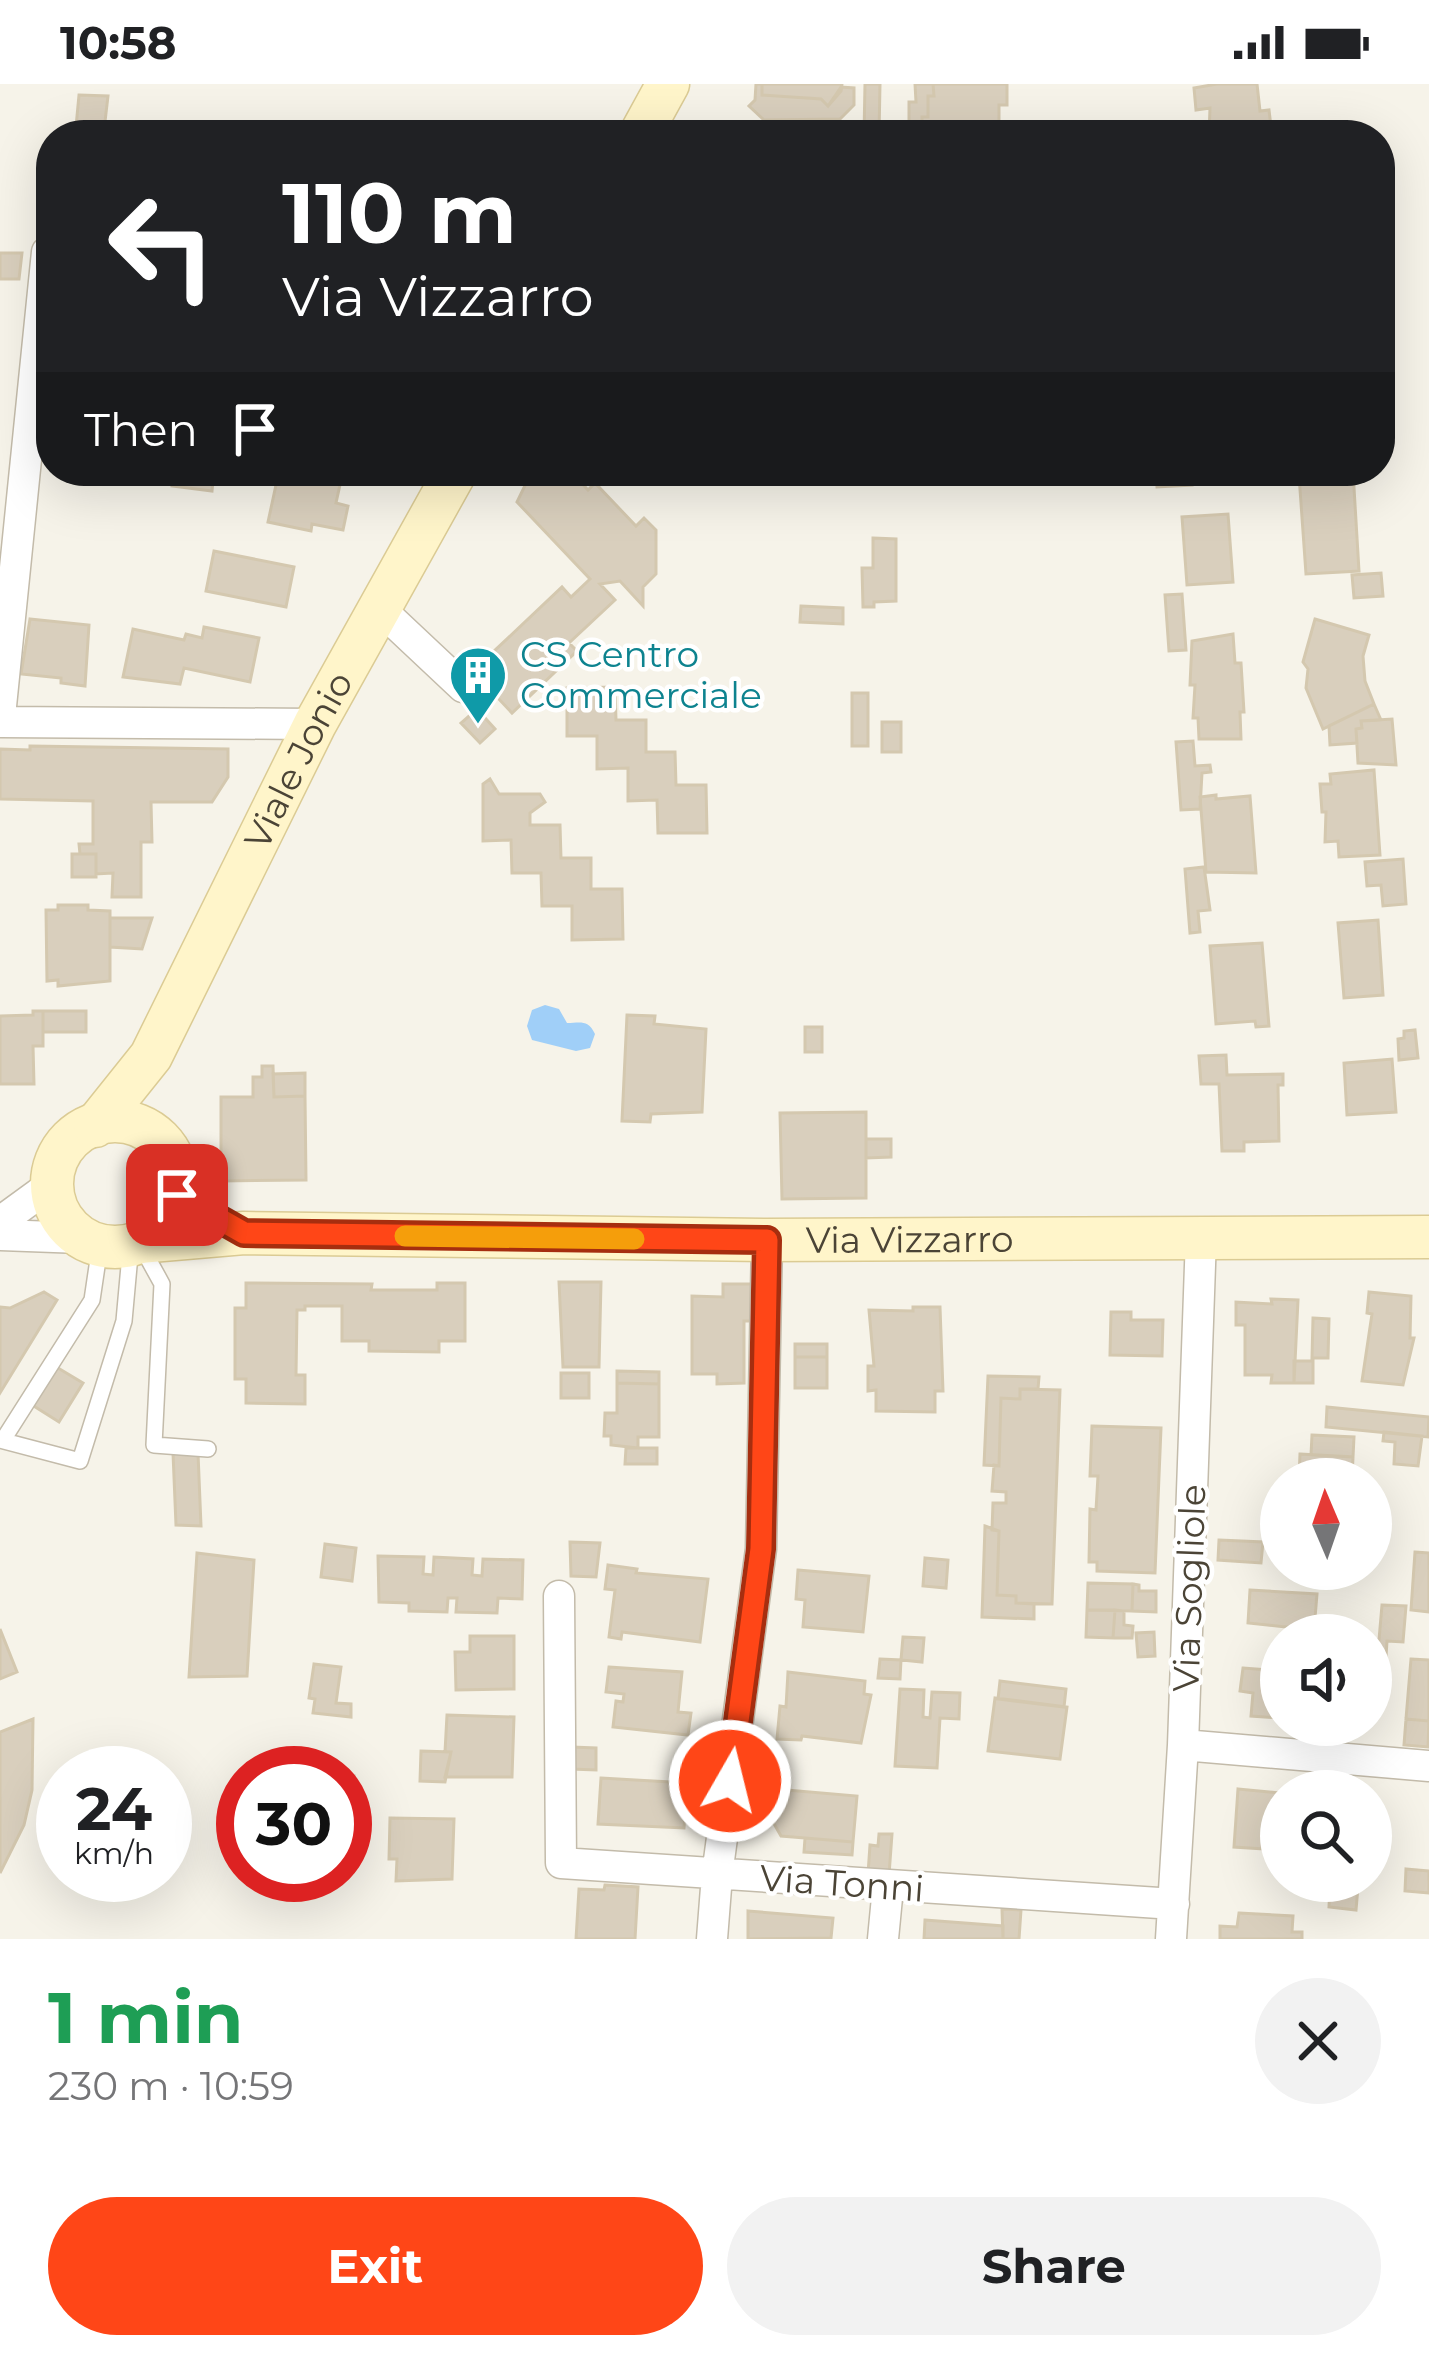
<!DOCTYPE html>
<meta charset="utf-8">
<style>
body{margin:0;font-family:Montserrat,sans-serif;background:#f2f2f2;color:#202124;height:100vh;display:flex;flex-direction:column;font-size:45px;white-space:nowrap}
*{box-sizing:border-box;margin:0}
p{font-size:39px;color:#757577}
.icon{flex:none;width:66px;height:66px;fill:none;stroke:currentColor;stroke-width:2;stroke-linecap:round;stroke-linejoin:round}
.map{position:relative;height:1855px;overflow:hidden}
.drawer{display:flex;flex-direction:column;background:#fff;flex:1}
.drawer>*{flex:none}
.guide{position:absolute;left:36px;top:36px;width:1359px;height:366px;border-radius:48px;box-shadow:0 12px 48px #0002;background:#202124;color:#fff;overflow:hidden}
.needle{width:78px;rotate:358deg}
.tools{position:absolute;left:1260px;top:1374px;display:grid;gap:24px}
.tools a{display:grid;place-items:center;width:132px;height:132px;border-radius:50%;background:#fff;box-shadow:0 12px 48px #0002;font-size:60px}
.speed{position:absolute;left:36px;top:1662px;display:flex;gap:24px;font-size:60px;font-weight:700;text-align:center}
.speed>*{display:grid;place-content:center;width:156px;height:156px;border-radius:50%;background:#fff;box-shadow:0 12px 48px #0002;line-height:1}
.speed small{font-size:30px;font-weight:400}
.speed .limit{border:18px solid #d22;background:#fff;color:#111}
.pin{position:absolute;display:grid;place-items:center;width:102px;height:102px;color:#fff;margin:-51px;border-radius:24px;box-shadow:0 6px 18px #0006}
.me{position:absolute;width:132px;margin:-66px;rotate:8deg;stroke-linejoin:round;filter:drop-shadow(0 0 9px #0008)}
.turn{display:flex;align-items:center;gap:42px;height:252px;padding:0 48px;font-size:54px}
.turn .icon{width:156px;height:156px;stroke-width:2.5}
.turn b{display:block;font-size:84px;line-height:102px}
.then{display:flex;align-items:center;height:114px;padding:0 48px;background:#0003;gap:24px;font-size:45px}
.round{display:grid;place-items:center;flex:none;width:126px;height:126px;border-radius:63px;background:#f2f2f2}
.head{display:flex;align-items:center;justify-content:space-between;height:204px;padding:0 48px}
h1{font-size:72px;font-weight:700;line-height:90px;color:#1e9e55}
.cta{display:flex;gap:24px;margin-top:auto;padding:24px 48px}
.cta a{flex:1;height:138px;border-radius:72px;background:#ff4617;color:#fff;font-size:48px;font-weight:700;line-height:138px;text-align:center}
.cta a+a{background:#f2f2f2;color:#202124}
.status{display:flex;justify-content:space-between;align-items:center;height:84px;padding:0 60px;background:#fff;direction:ltr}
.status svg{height:33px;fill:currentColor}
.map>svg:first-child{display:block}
.water{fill:#a0cff8}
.building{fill:#d9cfbd;stroke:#d4c8af;stroke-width:3}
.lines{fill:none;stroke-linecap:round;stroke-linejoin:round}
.lane-casing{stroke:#c3bbaa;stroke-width:18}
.street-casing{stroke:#c3bbaa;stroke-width:33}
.secondary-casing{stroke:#dbcb94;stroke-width:45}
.lane{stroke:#fff;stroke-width:15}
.street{stroke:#fff;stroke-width:30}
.secondary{stroke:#fff5ca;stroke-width:42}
.route-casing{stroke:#a62e0f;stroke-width:30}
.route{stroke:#ff4617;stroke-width:21}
.slow{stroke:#f59e0b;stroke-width:21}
.labels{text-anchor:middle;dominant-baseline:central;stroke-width:9;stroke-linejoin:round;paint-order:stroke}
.culture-label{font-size:36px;fill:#0d838f;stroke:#fff;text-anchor:start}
.street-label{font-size:36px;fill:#4b4436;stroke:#fff}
</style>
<div class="status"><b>10:58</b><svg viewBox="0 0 49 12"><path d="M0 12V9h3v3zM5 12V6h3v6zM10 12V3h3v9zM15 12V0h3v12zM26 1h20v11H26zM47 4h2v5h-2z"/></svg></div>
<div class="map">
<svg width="1429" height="1855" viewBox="0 0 1429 1855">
<rect width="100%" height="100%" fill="#f6f3e9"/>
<!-- water -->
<path class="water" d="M545 921 559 925 567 939C580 939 588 935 595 950L590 964 576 967 532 956 527 942 532 926Z"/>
<!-- building -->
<path class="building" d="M756 0H762V11L821 15 828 22 841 3 854 4V21L840 35 764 36 749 22 755 16Z
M762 0H842L841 7 828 22 821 15 762 11Z
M865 0H880L879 51H864Z
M915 0H933L934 12H928V33H922V42H909V18H916Z
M933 0H1007V21H999V51H922V33H928V12H934Z
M1217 0H1257L1260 27 1269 26 1272 51H1209L1210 24 1196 26 1194 4Z
M79 11 108 12 104 46 76 43Z
M0 169H22L19 195H0Z
M174 387H214L212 407 172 402Z
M279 387H343L336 419 348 422 343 446 312 440 311 447 268 438Z
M532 387 575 392 588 406 595 399 636 442 644 434 656 446V490L643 503V522L620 497 600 500 615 516 569 559 577 567 512 629 483 598 491 590V570L562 503 571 513 590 495 517 418Z
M1156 387H1191L1192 401 1157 403Z
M1353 387 1359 487 1306 490 1299 391Z
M1228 430 1233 498 1187 501 1182 433Z
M873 454 896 455V517L874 518V523H863L862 484H873Z
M214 467 294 483 286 523 206 507Z
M1381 489 1383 512 1354 514 1352 491Z
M1182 510 1186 566 1169 567 1165 511Z
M801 522 843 524V540L800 538Z
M30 535 89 541 85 602 61 599V594L21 590Z
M1315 535 1369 551 1363 572 1365 597 1374 620 1323 645 1306 604 1308 585 1303 578Z
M204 543 259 554 250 598 184 584 180 600 123 593 133 545 184 556 186 550 202 554Z
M1233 550 1235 579H1241L1244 628H1240L1241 655H1199L1198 634H1193L1195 601H1190L1192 557Z
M615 603 616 636H646V668H675L676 701H706L707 749H658L657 716 628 717V684L597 685V652H567V604Z
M852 609H868V662H852Z
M1374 620 1381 636 1361 637 1362 644 1356 645 1357 659 1330 661 1329 642Z
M477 625 495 645 480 659 461 639Z
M1392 635 1396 681 1358 679 1356 645 1362 644 1361 637Z
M882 638H901V668H882Z
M1193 657 1195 682 1210 681 1211 688 1202 689 1200 725 1181 726 1176 658Z
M30 662 228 665V693L212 718H151L152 758H141V813H112L113 789 96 790V770H80L79 760H93V717L0 715V665L30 666Z
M1374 686 1380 771 1339 773 1338 757 1325 758 1326 728H1322L1320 700H1331L1330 690Z
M490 695 499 710H540L545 718 530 729V741H560L561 774H591V805H622L623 855 572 856V822H542L541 789H512L511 756 483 757V700Z
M1216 711V715L1250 712 1256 789 1206 788 1200 713Z
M72 770H96V793H72Z
M1403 775 1406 820 1383 822 1381 801 1367 802 1365 778Z
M1204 783 1210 826 1198 827 1200 848 1190 849 1185 785Z
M58 821H88V826L110 827V897L58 902V896L47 897 46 826H58Z
M110 834H152L142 865 110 863Z
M1378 836 1383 911 1344 914 1338 839Z
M1262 859 1269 942 1256 943 1255 937 1216 940 1210 862Z
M33 927H43V962H33L34 1000H0V932L33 931Z
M43 927H86V948H43Z
M627 931 655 932 654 940 706 945 702 1028 651 1030 650 1038 622 1037Z
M805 943H822V968H805Z
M1415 946 1418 974 1399 976 1398 955 1404 954V947Z
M1226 971 1227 991 1283 990V1001H1278L1279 1057 1244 1058V1067H1222L1219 1000H1201L1199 972Z
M1392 975 1396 1028 1347 1031 1344 979Z
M262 982H273L274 1013 305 1012 306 1096 221 1097V1013H253V993H262Z
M305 989V1012L274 1013 273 990Z
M866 1028V1114L782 1115 780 1029Z
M866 1055H891V1073L866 1074Z
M559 1198H601L599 1283H563Z
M246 1199 372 1200 371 1206H437V1199H465V1257H439V1268L369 1267V1257H342V1222H305V1226H297L296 1291H305V1320L246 1319V1295H235V1224H246Z
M723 1200H754V1237H744V1299L717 1300V1290H692V1212L723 1213Z
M44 1208 57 1216 0 1309V1223L10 1224Z
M1369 1208 1411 1212 1410 1254H1414L1403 1301 1362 1297 1372 1230 1367 1229Z
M1271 1215 1298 1216 1294 1299H1271L1272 1291H1245V1241H1236V1218L1272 1220Z
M913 1223H940L943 1307H935V1328L876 1327V1306L868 1307V1282H874L869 1226 913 1227Z
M1111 1228H1131V1236H1163L1162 1272 1110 1271Z
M1313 1234 1329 1235 1328 1274H1312Z
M795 1260H827V1273H795Z
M795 1273H827V1304H795Z
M1294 1277H1313V1299H1294Z
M53 1281 83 1299 59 1338 29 1319Z
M617 1287 659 1288V1300L617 1299Z
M561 1289H589V1314H561Z
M988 1292 1039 1293 1038 1305H1020V1315L1001 1314 999 1382 984 1381Z
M617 1299 659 1300V1353H638V1364L611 1361V1352H604L605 1329H617Z
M1020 1305 1060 1306 1052 1520 1016 1519V1512L997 1511 999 1447 992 1446 993 1419H1006V1408L992 1407 994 1381 999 1382 1001 1314 1020 1315Z
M1327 1323 1429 1333 1428 1353 1326 1343Z
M1092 1342 1161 1344 1155 1489 1097 1487V1478H1089L1090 1425 1096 1426 1098 1392H1090Z
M1384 1348 1422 1352 1418 1382 1394 1380 1395 1358 1383 1357Z
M1312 1351 1354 1353 1353 1373 1311 1371Z
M626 1364H657V1380H625Z
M173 1369H198L201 1442 176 1441Z
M1300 1370 1353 1373 1352 1395H1299Z
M1270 1421H1281V1453H1268Z
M985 1442 999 1447 997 1511 1016 1512V1519L1034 1520V1535L982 1533Z
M1219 1456 1263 1458 1261 1479 1218 1476Z
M570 1458 600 1459 596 1493 571 1492Z
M325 1460 356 1464 352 1497 321 1493Z
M1415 1468 1429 1469V1528L1411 1526Z
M197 1469 254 1476 247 1592 189 1593Z
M378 1472 424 1473 423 1490 433 1491 434 1473 473 1475 472 1491 482 1492 483 1475 523 1476 522 1515 498 1514 497 1529 456 1528 457 1514H448L447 1528 409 1527V1519L379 1518Z
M925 1474 948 1476 946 1504 923 1502Z
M608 1481 637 1485 636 1489 708 1495 700 1558 622 1548 621 1555 609 1553 615 1506 605 1505Z
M798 1486 869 1492 863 1548 803 1543 805 1516 796 1515Z
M1088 1499 1133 1500 1132 1527 1087 1526Z
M1133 1500 1139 1501V1507H1156V1528L1132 1527Z
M1250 1506 1317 1510 1314 1546 1248 1539Z
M1382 1521 1406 1522 1403 1558 1387 1557 1385 1588 1371 1587V1556H1379Z
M1087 1526H1115L1113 1554 1086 1553Z
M1115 1526 1124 1527V1541L1133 1542 1132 1554H1113Z
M0 1545 17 1588 0 1595Z
M1154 1548 1155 1572 1138 1573 1136 1549Z
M470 1552H514V1605L456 1606 455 1568H470Z
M903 1553 924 1554 922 1578 901 1576Z
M880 1575 901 1576 900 1595 878 1594Z
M1411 1575 1429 1576V1637L1406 1635Z
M314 1580 341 1583 336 1619 351 1620V1633L313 1629 315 1615 309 1614Z
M609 1583 682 1588 678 1628 691 1629 688 1651 613 1643 616 1617 623 1618 624 1610 606 1608Z
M1243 1584 1281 1587V1634L1251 1632 1253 1609 1240 1607Z
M788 1588 865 1597 864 1610 871 1611 861 1659 802 1652 801 1656 777 1655 780 1622 786 1623Z
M1000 1597 1066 1605 1064 1623 998 1615Z
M900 1605 924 1606 923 1633 930 1634 932 1608 960 1609 959 1635 940 1634 937 1684 895 1682Z
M995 1614 1067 1623 1060 1675 988 1667Z
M447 1631 514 1633 512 1693H445L451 1668H445Z
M33 1635 32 1706 24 1741 0 1789V1648Z
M1406 1635 1429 1637 1428 1663 1404 1661Z
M571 1663 596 1664V1686L571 1685Z
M421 1667 451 1668 445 1698 420 1697Z
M345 1692H354L353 1744 345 1743Z
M601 1694 687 1699 684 1744 598 1740Z
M775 1705 857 1712 853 1758 781 1752 773 1738Z
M1238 1705 1281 1709V1766L1234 1763Z
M390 1734 454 1735 452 1795 396 1797 397 1775H389Z
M879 1750H892L889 1791 868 1790 870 1761 878 1762Z
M805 1754 853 1758 852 1771 804 1768Z
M1406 1785 1429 1787V1809L1405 1807Z
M605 1801 638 1803 635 1855H576L579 1805 604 1806Z
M1330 1801 1358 1803 1356 1826 1329 1823Z
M1002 1825 1021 1826 1019 1855H1003Z
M748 1827 833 1834 831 1854 748 1855Z
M1239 1829 1293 1832 1292 1848H1302V1855H1220V1842L1237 1843Z
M925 1836 1003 1842V1855H924Z"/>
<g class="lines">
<defs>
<path id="lane" d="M140 1160 162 1200 154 1361 208 1365
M0 1356 80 1377 124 1237 131 1160
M3 1356 92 1216 100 1162"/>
<path id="street" d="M380 525 463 603
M0 632 47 168
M0 638 315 640
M0 1138 52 1100
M0 1151 81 1154
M559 1512 561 1779 1174 1820
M1183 1661 1429 1682
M712 1855 717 1791 761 1465 767 1156
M883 1855 888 1803
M1171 1855 1183 1661 1201 1153"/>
<g id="secondary">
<path d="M640 51 668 0"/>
<circle cx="115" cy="1100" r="63"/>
<path id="s1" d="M95 1042 151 972 315 640 456 387"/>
<path id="s2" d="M139 1158 244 1149 767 1156 1429 1153"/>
</g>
</defs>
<!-- lane casing -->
<use href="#lane" class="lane-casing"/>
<!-- street casing -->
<use href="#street" class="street-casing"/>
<!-- secondary casing -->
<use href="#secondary" class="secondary-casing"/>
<!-- lane -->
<use href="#lane" class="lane"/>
<!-- street -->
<use href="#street" class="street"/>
<!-- secondary -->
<use href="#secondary" class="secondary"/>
</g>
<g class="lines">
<defs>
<path id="route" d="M177 1111 244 1149 767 1156 761 1465 730 1697"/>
</defs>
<!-- route casing -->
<use href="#route" class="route-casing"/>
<!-- route -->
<use href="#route" class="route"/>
<!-- slow -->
<path class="slow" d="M405 1152 634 1155"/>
</g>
<!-- icons -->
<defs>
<symbol id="building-pin" viewBox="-11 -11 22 30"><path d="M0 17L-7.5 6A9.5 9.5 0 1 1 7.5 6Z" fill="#0f9aa8" stroke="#fff"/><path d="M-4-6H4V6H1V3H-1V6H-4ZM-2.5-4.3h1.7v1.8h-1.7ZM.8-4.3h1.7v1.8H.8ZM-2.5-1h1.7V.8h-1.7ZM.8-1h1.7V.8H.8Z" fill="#fff"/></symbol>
</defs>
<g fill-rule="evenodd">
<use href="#building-pin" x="445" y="558" width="66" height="90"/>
</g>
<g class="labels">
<!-- culture labels -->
<g class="culture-label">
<text x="520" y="570">CS Centro<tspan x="520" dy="41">Commerciale</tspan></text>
</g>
<!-- street labels -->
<g class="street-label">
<text stroke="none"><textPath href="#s1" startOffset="420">Viale Jonio</textPath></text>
<text stroke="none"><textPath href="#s2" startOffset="771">Via Vizzarro</textPath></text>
<text transform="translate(1189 1504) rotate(-88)">Via Sogliole</text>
<text transform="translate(842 1799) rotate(4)">Via Tonni</text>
</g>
</g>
</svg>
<div class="tools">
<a><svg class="needle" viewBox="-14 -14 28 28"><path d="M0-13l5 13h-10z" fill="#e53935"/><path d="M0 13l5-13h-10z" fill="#757577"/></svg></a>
<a><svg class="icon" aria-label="sound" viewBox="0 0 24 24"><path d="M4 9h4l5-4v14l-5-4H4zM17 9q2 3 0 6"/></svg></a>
<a><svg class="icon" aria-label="search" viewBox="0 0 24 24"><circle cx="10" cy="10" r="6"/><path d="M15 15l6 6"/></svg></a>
</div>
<div class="speed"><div>24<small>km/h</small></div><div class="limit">30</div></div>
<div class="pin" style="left:177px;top:1111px;background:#d93025"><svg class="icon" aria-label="arrive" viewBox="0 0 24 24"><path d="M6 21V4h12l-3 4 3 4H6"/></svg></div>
<svg class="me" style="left:730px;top:1697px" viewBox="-20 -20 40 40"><circle r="17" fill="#ff4617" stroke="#fff" stroke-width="3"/><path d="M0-11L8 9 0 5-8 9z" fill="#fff"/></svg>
<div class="guide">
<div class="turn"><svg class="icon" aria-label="left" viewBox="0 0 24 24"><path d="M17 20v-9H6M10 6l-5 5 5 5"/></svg><div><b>110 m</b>Via Vizzarro</div></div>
<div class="then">Then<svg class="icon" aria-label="arrive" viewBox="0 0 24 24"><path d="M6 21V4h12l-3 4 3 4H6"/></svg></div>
</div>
</div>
<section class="drawer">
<div class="head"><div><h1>1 min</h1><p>230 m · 10:59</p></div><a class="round"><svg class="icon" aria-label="close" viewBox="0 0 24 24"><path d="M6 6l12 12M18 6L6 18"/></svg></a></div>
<div class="cta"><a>Exit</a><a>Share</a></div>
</section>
